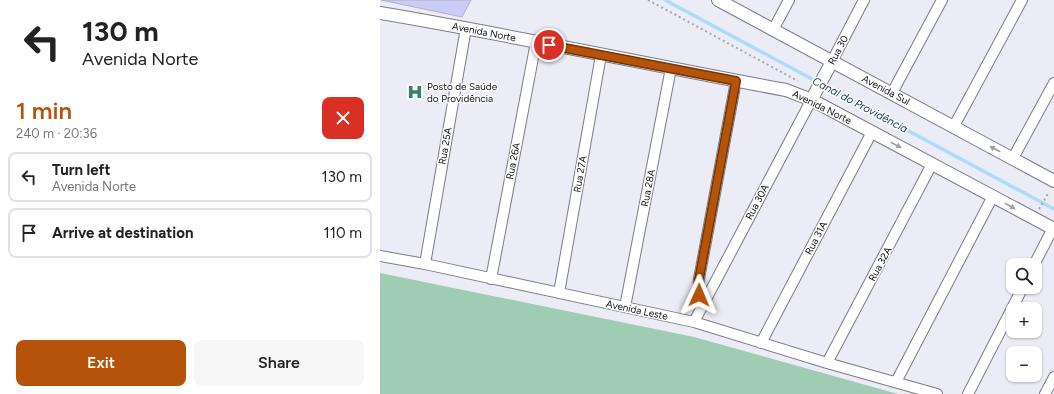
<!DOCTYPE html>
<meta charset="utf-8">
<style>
body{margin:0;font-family:Figtree,sans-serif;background:#f6f6f6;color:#222;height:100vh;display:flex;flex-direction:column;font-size:15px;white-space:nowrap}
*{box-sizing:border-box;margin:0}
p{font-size:13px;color:#767676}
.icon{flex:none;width:22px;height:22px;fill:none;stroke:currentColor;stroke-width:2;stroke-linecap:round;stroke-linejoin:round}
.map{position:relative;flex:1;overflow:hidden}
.side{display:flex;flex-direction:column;background:#fff;width:380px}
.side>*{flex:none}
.top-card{background:#fff;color:#222;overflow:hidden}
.buttons{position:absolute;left:626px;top:258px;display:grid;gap:8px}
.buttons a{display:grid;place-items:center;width:36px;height:36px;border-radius:8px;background:#fff;box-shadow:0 1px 3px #0004;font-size:20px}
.pin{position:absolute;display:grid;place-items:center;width:34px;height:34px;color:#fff;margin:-17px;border:2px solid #fff;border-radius:50%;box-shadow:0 1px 4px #0007}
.me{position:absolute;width:44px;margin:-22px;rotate:1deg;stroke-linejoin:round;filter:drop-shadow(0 0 3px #0008)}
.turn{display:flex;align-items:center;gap:14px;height:84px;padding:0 16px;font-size:18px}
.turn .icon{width:52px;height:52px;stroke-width:2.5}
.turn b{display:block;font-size:28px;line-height:34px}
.round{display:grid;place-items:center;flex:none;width:42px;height:42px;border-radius:8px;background:#f6f6f6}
.summary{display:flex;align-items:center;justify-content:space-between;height:68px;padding:0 16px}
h1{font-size:24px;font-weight:600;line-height:30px;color:#b45309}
.primary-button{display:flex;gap:8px;margin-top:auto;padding:8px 16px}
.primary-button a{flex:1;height:46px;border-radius:8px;background:#b45309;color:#fff;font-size:16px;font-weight:600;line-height:46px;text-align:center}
.primary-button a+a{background:#f6f6f6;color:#222}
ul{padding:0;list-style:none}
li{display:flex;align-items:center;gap:12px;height:50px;margin:0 8px 6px;padding:0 8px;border:2px solid #e0e0e0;border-radius:8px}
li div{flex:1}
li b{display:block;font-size:15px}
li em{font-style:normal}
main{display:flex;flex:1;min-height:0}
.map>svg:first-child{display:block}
.green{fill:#9fccb2}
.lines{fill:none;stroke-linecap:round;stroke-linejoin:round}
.stream{stroke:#aedbf7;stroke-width:3.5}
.building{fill:#cacbf7;stroke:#b2b2bb}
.minor-casing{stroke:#7b7c84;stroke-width:12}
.tertiary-casing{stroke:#7b7c84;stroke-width:14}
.path{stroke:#a4a4ac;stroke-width:2;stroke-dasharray:2 3;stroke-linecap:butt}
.minor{stroke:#fff;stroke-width:10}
.tertiary{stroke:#fff;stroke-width:12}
.oneway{fill:#9f9fa1}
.route-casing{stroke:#753606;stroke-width:10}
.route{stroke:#b45309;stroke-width:7}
.labels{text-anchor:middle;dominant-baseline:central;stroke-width:3;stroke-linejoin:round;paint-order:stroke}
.street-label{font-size:10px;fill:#101013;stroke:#fff}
.poi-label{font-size:10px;fill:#101013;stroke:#fff;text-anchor:start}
.water-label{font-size:11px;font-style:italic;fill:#12374b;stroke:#fff}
</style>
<main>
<section class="side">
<div class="top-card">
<div class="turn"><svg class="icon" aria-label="left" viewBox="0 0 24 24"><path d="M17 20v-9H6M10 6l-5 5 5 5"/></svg><div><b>130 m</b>Avenida Norte</div></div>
</div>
<div class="summary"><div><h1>1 min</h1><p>240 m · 20:36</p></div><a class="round" style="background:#d93025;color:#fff"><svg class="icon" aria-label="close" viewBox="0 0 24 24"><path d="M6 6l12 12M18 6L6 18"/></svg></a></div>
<ul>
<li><svg class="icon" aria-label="left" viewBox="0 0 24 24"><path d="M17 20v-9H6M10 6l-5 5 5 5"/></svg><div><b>Turn left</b><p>Avenida Norte</p></div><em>130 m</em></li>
<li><svg class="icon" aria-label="arrive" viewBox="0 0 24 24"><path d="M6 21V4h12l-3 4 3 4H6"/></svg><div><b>Arrive at destination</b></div><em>110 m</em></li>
</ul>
<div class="primary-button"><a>Exit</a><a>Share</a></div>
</section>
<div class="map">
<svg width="674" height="394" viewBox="0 0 674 394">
<rect width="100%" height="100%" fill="#ebecf5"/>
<!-- green -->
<path class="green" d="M0 273 314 337 518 394H0Z"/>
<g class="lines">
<!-- stream -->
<path class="stream" d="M285 0 674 209"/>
</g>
<!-- building -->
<path class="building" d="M1 0H91L82 17Z"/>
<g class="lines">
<defs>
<path id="minor" d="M393 30 409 0
M449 67 484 0
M512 93 562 0
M574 126 642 0
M633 158 674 83
M0 256 45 264 314 322 447 363 557 394
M45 264 86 28
M654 265 673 228
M111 279 156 42
M179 293 221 55
M323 304C319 295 318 289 319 279L356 81
M245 307 291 68
M314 322 434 95
M381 343 492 132
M447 363 552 164
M516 382 613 196
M588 394 643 287
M665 394 674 377"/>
<path id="tertiary" d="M338 0 674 181
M0 13C136 36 271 65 406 90L432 100 674 229
M434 95 449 67"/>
</defs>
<!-- minor casing -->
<use href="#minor" class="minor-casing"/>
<!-- tertiary casing -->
<use href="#tertiary" class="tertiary-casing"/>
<!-- path -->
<path class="path" d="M268 0 418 81
M659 209 669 192"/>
<!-- minor -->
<use href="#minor" class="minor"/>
<!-- tertiary -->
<use href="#tertiary" class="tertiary"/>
</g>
<!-- one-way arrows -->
<defs><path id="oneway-solid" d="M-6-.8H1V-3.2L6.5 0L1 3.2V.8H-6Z"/></defs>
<g class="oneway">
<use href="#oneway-solid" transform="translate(516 145) rotate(28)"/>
<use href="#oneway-solid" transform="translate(615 149) rotate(-152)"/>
<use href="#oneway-solid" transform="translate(630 206) rotate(29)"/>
</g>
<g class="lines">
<defs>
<path id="route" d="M169 45 356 81 319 279 318 287 319 295"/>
</defs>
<!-- route casing -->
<use href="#route" class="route-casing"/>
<!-- route -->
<use href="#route" class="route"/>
</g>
<!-- icons -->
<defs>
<symbol id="hospital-bare" viewBox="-9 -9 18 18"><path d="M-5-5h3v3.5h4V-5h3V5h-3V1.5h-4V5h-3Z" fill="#3d7d6c" stroke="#fff" stroke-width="2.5" paint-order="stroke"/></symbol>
</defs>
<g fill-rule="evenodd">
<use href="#hospital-bare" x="24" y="81" width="22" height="22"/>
</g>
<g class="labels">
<!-- street labels -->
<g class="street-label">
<text transform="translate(104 32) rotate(11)">Avenida Norte</text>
<text transform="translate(458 50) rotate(-62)">Rua 30</text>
<text transform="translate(506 90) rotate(28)">Avenida Sul</text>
<text transform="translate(442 107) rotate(26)">Avenida Norte</text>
<text transform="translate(65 146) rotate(-80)">Rua 25A</text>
<text transform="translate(133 161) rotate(-79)">Rua 26A</text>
<text transform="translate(200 174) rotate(-80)">Rua 27A</text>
<text transform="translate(268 188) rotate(-79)">Rua 28A</text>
<text transform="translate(377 202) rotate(-62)">Rua 30A</text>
<text transform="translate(436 238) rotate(-62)">Rua 31A</text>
<text transform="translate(500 264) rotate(-62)">Rua 32A</text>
<text transform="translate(257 310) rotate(12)">Avenida Leste</text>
</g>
<!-- poi labels -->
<g class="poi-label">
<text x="47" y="86">Posto de Saúde<tspan x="47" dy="12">do Providência</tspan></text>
</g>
<!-- water labels -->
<g class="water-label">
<text transform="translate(480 105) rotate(28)">Canal do Providência</text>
</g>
</g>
</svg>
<div class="buttons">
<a><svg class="icon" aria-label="search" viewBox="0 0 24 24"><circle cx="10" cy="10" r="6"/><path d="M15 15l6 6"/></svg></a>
<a>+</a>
<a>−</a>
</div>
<div class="pin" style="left:169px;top:45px;background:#d93025"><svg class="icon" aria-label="arrive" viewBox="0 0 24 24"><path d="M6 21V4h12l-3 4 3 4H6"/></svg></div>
<svg class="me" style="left:319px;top:295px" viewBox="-20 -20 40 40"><path d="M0-17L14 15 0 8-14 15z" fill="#b45309" stroke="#fff" stroke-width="4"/></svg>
</div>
</main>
